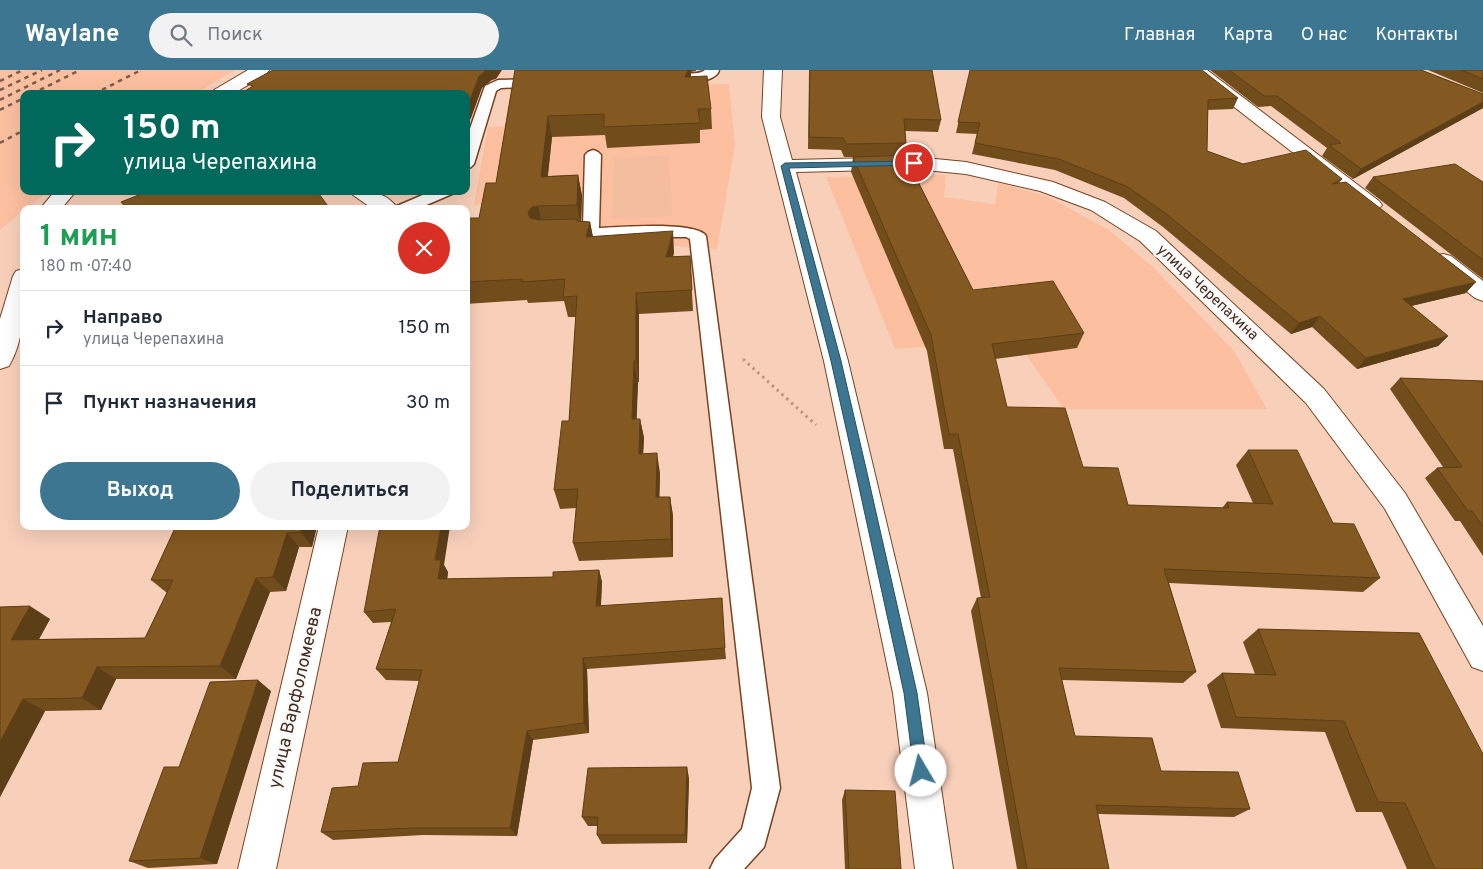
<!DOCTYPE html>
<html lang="ru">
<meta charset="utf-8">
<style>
body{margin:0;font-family:Overpass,sans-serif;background:#f2f2f3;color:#1f2937;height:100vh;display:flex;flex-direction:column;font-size:19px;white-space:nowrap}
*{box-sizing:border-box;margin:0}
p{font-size:16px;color:#747a83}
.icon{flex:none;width:28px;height:28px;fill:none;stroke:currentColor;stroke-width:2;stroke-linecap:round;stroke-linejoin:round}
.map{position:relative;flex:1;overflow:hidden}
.drawer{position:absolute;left:20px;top:135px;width:450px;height:325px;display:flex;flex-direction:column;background:#fff;border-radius:10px;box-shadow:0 5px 20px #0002}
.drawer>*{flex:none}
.top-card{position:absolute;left:20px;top:20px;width:450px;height:105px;border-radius:10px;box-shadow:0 5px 20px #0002;background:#00695c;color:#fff;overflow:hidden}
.pin{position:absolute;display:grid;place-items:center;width:42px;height:42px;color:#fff;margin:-21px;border:2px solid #fff;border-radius:50%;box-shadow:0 1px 5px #0007}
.me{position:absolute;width:55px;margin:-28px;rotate:352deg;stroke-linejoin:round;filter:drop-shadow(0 0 4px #0008)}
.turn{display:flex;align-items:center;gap:18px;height:105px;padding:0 20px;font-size:22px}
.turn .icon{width:65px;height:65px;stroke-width:2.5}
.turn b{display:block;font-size:35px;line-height:42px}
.round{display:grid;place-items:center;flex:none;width:52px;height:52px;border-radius:26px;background:#f2f2f3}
.summary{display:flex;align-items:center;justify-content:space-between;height:85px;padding:0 20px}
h1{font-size:30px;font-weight:700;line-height:38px;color:#1e9e55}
.cta{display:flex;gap:10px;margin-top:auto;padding:10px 20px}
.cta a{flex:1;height:58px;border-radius:30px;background:#3d7690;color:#fff;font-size:20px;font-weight:700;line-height:58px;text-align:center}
.cta a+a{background:#f2f2f3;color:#1f2937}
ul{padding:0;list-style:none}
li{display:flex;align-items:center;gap:15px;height:75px;padding:0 20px;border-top:1px solid #e0e1e3}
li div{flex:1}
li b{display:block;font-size:19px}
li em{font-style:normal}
header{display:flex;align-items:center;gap:30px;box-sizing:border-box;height:70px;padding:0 25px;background:#3d7690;color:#fff}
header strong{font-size:24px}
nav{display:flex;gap:28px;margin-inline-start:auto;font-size:18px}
.search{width:350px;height:45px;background:#f2f2f3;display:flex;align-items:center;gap:12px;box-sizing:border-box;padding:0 18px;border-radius:28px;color:#747a83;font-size:19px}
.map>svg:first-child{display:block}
.built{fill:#fcc0a1}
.green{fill:#f5bd9f}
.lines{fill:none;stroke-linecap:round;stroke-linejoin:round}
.service-casing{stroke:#7a4220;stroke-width:3}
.minor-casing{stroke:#7a4220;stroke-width:2}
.tertiary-casing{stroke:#7a4220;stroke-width:2}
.path{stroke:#b89682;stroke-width:3;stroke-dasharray:2.5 4;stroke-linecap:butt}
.service{fill:#fff;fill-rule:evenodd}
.minor{fill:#fff;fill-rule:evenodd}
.tertiary{fill:#fff;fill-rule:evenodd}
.rail{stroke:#7b5d4c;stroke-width:2.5;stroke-dasharray:4.5 4.5;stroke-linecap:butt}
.wall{fill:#724d1c}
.shaded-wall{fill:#5c3e17}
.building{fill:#845921;stroke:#5c3e17}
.route{fill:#3d7690;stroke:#284d5e}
.labels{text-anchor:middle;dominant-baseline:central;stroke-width:5;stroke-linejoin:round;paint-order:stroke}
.street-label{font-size:15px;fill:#442b1c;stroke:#fafafa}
.near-street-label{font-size:18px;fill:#442b1c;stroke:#fafafa}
</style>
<header>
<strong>Waylane</strong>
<div class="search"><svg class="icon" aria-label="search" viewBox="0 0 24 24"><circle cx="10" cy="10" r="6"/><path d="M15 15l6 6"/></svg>Поиск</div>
<nav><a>Главная</a><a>Карта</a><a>О нас</a><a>Контакты</a></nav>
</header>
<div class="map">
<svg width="1483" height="799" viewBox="0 0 1483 799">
<rect width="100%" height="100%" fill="#f8d0ba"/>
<!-- built -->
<path class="built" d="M0 0H235L195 24H24V121H48L0 160Z
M729 14 735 75 717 179 589 170 491 134 474 135 488 57 504 56 511 20Z
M946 105 944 127 995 134 998 113 1047 126 1109 160 1153 197 1234 281 1267 339H1064L1016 270 895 279 826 107Z"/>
<!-- green -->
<path class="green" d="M669 85 672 146 612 149 614 88Z"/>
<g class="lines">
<defs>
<path id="service" d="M705 0H719C717 13 678 16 671 8 680 0 696 7 705 0Z
M540 9 545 10 547 13 545 16 501 18 496 21 474 94 471 97 466 99V70L485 16 498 10Z
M593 80 598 82 601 85 599 158C619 157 697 151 706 166L780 718 764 777 744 799H710L715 789 742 759 752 718 690 169 686 167H558L556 163 558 159 583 158 585 85 588 82Z
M432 121H454L452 124 417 139H395L397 136Z"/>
<path id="minor" d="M764 0H782L780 47 792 90 915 87 966 92 1053 112 1105 132 1156 161 1324 319 1405 423 1483 556V601L1472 597 1385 439 1306 333 1140 171 1091 140 1040 121 966 104 915 99 796 102 848 291 927 623 953 799H915L893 623 824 291 762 47Z
M1187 0H1207L1379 131 1382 135 1379 139 1372 141 1365 139Z
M350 121C369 121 386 121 398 139H373L353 125Z
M1443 184 1451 186 1483 211V231L1475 228 1435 196 1432 191 1435 186Z
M319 456H348L276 799H238Z"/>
<path id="tertiary" d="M248 0H269L266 4 233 24H211L214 20Z
M55 121H76L61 139H40Z
M24 199C24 231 26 267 9 296L0 299V249L13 206 16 201Z"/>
</defs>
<!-- service casing -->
<use href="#service" class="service-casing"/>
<!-- minor casing -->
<use href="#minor" class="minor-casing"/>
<!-- tertiary casing -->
<use href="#tertiary" class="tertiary-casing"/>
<!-- path -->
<path class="path" d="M743 289 816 355"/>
<!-- service -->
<use href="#service" class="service"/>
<!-- minor -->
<use href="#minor" class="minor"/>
<!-- tertiary -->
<use href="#tertiary" class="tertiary"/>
<!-- rail -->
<path class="rail" d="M0 11 23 0
M0 20 42 0
M32 24 80 0
M94 24 141 0
M0 30 60 0
M0 40 24 28
M0 73 24 60"/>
</g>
<!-- wall -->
<path class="wall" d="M515 0H696V1L691 2V7L711 39 712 59 700 60V73L607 78 605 65 552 67 548 106 578 105 582 126 581 151 590 152 593 167 674 182 673 187 690 186 693 241 639 244V312H638L636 349H640L644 368 643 384 660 403 659 427H670L673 446V487L579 491 573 473 576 438 560 439 554 420 569 351 576 247H568L564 231 528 233 527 230 466 234V148H479L496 113Z
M809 0H932L941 50 938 62 905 61 906 73 904 85 909 94 973 220 1084 263 1077 278 995 289 1007 337 1083 397 1128 435 1222 438 1227 432 1253 433 1236 395 1248 380 1333 453 1380 508 1363 522 1169 513 1196 602 1183 613 1062 610 1075 666 1161 701 1250 739 1234 747 1098 744 1109 799H1017L971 541 977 528H981L953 379H944L927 281 851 102 853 87H844L841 80 808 79Z
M970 0 1238 28 1233 39 1208 40 1207 81 1243 94 1342 109 1339 113 1466 223 1411 236 1448 266 1438 276 1357 299 1312 257 1291 264 1163 157 1124 128 1055 100 972 84 977 64 956 63Z
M1210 0H1421L1483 24V38L1353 109 1322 86 1327 78 1271 36 1258 37Z
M1428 0H1483V23Z
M1373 107 1483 112V209L1365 118Z
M1400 308 1483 311V486L1460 451H1455L1425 408 1437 398 1443 397 1390 319Z
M176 456H317L312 477H299L286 521 270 522 236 609H116L101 640 45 641 0 727V537L50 549 39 569 145 568 167 523 151 510Z
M444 495 448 502 447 509 553 507 599 500 602 512 601 536 725 578 726 589 587 599 589 663 533 670 517 766 423 765 333 770 321 762 358 716 398 692 419 611 386 610 376 599 391 552 373 553 364 542Z
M1258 559 1483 799H1407L1382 742H1356L1325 662 1221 658 1207 615 1222 603 1255 604 1243 572Z
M271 621 217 794 148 798 129 791Z
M689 708 687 773 602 774 597 765 598 756H588L582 747Z
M845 720 901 799H845L842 730Z"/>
<!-- shaded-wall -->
<path class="shaded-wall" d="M486 0H502L496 9 492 10 482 18 471 48 466 56V39L479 6Z
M688 0H691V13L685 7Z
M1483 32V38L1353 109 1361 99Z
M548 46 552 67 545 127 541 107Z
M578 105 582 126 581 156 577 135Z
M538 136 543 157 533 163 528 142 532 137Z
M590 152 594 173 586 167Z
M673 161 674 182 668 208 666 187Z
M1476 212 1466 223 1394 240 1403 229Z
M636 223 639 244V312L636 291Z
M1320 246 1312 257 1291 264 1299 253Z
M1448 266 1438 276 1357 299 1366 288Z
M634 291 638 312 636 369 632 349Z
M466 304 470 313 466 332Z
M640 349 644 368 642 403 639 384Z
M657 383 660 403 659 446 656 427Z
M670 427 673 446V487L671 469Z
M302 456H317L312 477 301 462Z
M441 456H450L444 495 448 502 446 521 438 509 435 490Z
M287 463 299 477 286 521 273 507Z
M599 500 602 512 600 548 596 536Z
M256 508 270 522 236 609 220 596Z
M30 536 50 549 32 582 11 570Z
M583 588 587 599 589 663 584 653Z
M97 597 116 609 101 640 82 628Z
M258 610 271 621 217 794 200 788Z
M23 629 45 641 0 727V672Z
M527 661 533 670 517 766 510 758Z
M687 697 689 708 687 773 685 765Z"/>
<!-- building -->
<path class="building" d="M273 0H486L479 6 468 36 466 39V24H240L253 16 247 14Z
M515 0H688L685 7 707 6 711 39H698L700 53 604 57V44L548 46 541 107 578 105 577 135 538 136 532 137 528 142 530 148 538 150 577 149V151L590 152 586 167 673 161 666 187 690 186 692 220 636 223V291H634L632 349H640L639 384 657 383 656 427H670L671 469 573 473 578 419 554 420 562 351H569L577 226 563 227 565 209 522 212V209L466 212V148H479L486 113H496Z
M810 0H932L941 50 904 49 906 73 846 74 843 68 809 67Z
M970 0H1202L1238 28 1208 30 1207 81 1243 94 1306 80 1342 109 1332 114 1346 112 1476 212 1403 229 1448 266 1366 288 1320 246 1299 253 1169 146 1128 117 1059 89 975 73 980 53 958 52Z
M1229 0H1421L1483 24V32L1361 99 1329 75 1341 73 1277 26H1264Z
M1461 0H1483V9Z
M908 85 909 94 973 220 1053 211 1084 263 992 274 1007 337 1065 338 1083 397 1118 398 1128 435 1229 438 1227 432 1273 434 1248 380H1297L1333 453 1354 454 1380 508 1164 499 1196 602 1059 598 1075 666 1152 668 1161 701 1238 702 1250 739 1096 735 1109 799H1027L977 528 990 527 958 364H949L931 265 853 87Z
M1455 94 1483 112V190L1373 107Z
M149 121H317L330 139H127L121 132Z
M1400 308 1483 311V457L1472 441H1468L1437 398 1462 397Z
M176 456H302L301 462 287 463 273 507 256 508 220 596 97 597 82 628 23 629 0 672V537L30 536 11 570 145 568 173 510H151Z
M380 456H441L435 490H441L438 509 553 507V502L599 500 596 536 722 528 725 578 583 588 584 653 527 661 510 758H414L321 762 332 718 358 716 363 693 398 692 422 600 376 599 396 539 364 542Z
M1258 559 1419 563 1483 684V799H1435L1405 733 1378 732 1344 651 1236 647 1222 603 1276 605Z
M258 610 200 788 129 791 164 697H179L210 612Z
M687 697 685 765H597L598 747H582L588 698Z
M845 720 895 721 901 799H849Z"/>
<!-- route -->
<path class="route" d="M914 91H917V95L789 98 841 291 865 394 917 623 928 701 926 706 921 708 916 706 914 701 904 623 854 394 831 291 781 96 785 93Z"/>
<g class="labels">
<!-- street labels -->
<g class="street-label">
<text transform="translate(1207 223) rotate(43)">улица Черепахина</text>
</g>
<!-- near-street labels -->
<g class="near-street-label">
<text transform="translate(296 628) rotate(-77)">улица Варфоломеева</text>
</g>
</g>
</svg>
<div class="pin" style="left:914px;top:93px;background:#d93025"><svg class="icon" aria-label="arrive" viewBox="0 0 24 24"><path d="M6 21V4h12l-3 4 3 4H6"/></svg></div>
<svg class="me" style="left:921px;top:701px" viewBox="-20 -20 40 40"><circle r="19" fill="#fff"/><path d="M0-13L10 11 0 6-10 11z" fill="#3d7690"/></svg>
<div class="top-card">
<div class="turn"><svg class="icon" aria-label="right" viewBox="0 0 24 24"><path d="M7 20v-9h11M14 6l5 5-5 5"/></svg><div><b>150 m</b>улица Черепахина</div></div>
</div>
<section class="drawer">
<div class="summary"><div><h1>1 мин</h1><p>180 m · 07:40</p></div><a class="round" style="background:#d93025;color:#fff"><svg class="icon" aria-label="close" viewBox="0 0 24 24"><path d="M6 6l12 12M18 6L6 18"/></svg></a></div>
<ul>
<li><svg class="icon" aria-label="right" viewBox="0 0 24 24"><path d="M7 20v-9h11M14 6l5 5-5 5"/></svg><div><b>Направо</b><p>улица Черепахина</p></div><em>150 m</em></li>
<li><svg class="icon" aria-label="arrive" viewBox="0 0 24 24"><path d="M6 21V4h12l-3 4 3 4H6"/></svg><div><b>Пункт назначения</b></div><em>30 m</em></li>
</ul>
<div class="cta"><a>Выход</a><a>Поделиться</a></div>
</section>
</div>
